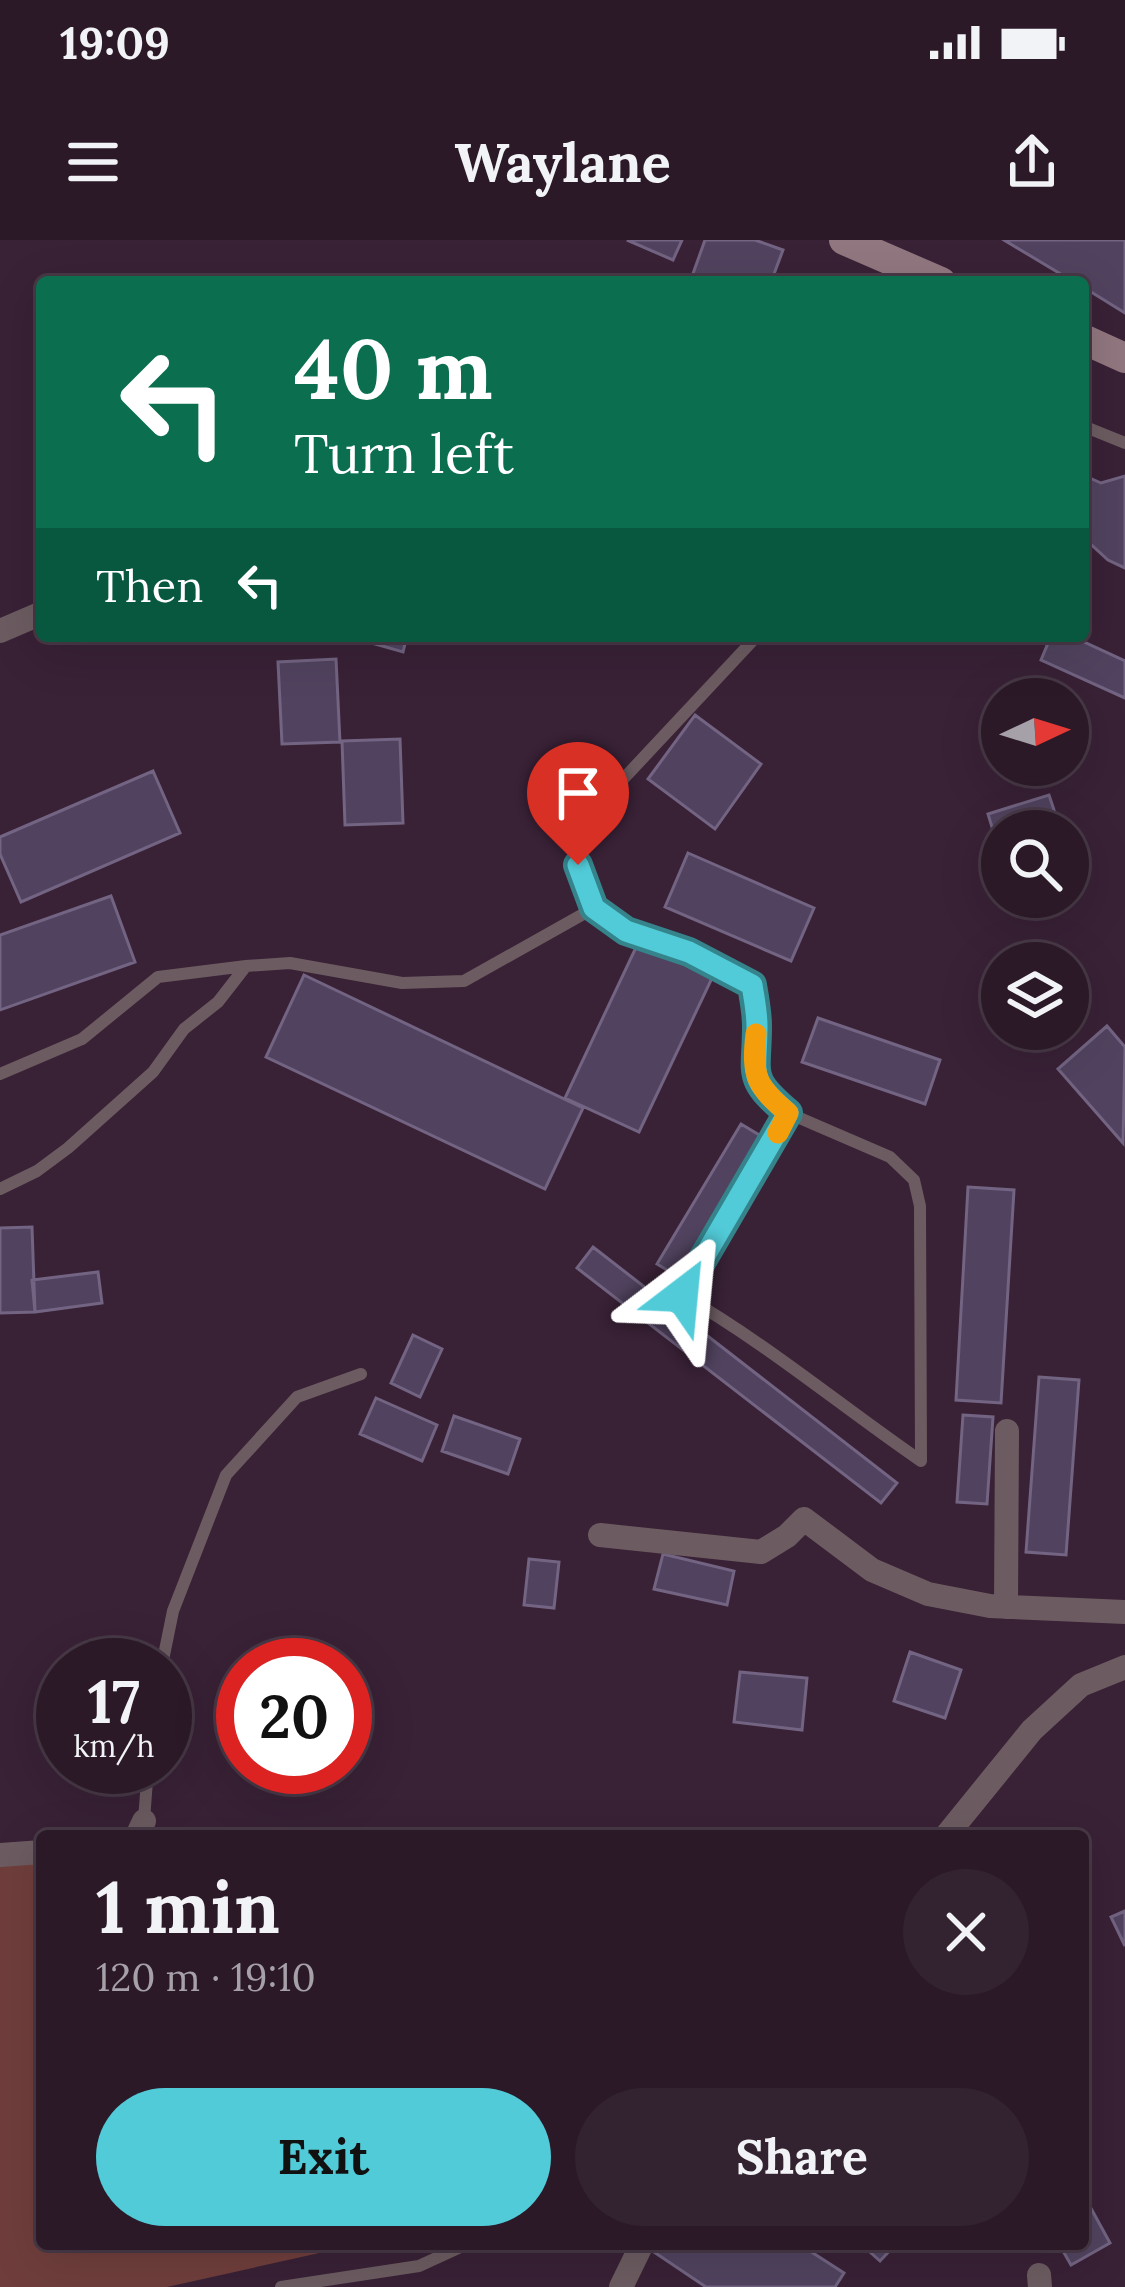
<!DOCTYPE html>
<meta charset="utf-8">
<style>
body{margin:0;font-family:Lora,serif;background:#332230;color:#f1f3f6;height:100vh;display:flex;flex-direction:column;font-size:45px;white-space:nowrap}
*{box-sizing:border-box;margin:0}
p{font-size:39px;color:#a6a0a8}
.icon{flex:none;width:66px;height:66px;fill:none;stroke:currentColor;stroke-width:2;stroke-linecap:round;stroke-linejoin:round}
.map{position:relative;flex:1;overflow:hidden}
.sheet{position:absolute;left:36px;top:1590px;width:1053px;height:420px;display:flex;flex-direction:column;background:#2b1928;border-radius:12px;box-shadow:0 12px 48px #0002,0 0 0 3px #473845}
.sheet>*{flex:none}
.banner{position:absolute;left:36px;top:36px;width:1053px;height:366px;border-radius:12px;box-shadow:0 12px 48px #0002,0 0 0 3px #473845;background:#0b6e4f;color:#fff;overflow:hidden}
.needle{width:78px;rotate:86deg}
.tools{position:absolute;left:981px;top:438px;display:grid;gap:24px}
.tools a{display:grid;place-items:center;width:108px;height:108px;border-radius:50%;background:#2b1928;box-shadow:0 12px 48px #0002,0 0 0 3px #473845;font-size:60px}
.speed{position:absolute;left:36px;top:1398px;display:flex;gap:24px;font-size:60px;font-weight:700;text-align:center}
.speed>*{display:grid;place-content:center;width:156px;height:156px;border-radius:50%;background:#2b1928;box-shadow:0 12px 48px #0002,0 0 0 3px #473845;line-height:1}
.speed small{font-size:30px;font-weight:400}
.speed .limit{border:18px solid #d22;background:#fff;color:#111}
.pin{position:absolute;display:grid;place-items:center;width:102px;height:102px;color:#fff;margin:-123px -51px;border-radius:50% 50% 50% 0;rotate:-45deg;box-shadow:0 0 12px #0007}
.pin .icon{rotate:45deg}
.me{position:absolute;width:132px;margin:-66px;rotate:29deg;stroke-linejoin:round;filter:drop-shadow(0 0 9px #0008)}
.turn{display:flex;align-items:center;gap:42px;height:252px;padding:0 60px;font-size:54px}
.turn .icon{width:156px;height:156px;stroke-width:2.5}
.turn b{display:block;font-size:84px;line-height:102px}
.then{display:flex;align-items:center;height:114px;padding:0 60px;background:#0003;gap:24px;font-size:45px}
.round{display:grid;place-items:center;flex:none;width:126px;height:126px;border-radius:63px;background:#332230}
.summary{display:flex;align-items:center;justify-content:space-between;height:204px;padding:0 60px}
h1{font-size:72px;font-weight:800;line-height:90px}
.button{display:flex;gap:24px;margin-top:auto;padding:24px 60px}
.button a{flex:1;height:138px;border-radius:72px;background:#52cbd8;color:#111;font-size:48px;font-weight:800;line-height:138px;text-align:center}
.button a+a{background:#332230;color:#f1f3f6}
.status{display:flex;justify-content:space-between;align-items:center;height:84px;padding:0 60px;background:#2b1928;direction:ltr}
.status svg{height:33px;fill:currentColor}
header{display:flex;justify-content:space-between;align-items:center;height:156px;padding:0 60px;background:#2b1928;font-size:54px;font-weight:800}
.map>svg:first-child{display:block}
.green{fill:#6f3e3c}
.building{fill:#51435f;stroke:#726482;stroke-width:3}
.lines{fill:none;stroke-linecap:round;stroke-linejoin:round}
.service{stroke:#6c5c61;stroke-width:12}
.minor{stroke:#6c5c61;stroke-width:24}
.secondary{stroke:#91777f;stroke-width:30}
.route-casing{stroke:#35848c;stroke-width:30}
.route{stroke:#52cbd8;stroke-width:21}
.slow{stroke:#f59e0b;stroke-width:21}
</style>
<div class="status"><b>19:09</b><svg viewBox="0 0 49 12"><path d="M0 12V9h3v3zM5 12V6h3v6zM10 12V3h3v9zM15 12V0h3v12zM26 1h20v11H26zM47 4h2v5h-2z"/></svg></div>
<header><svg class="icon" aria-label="menu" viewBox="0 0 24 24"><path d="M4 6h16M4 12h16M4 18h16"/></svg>Waylane<svg class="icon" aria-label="share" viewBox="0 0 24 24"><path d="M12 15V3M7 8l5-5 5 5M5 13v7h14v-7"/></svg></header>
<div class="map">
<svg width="1125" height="2047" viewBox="0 0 1125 2047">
<rect width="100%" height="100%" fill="#392136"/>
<!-- green -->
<path class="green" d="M0 1622 42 1624V2004H360L167 2047H0Z"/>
<!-- building -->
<path class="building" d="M627 0H682L673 20Z
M705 0H755L783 10 771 42H690Z
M1004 0H1125V73L1083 47V42H1074Z
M1083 235 1101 243 1125 236V328L1108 320 1083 297Z
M347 396H407L403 412Z
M1051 396H1071L1125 421V458L1041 420Z
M336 419 340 502 282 504 278 422Z
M695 475 761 524 715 589 648 539Z
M400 499 403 583 345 585 342 501Z
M153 531 180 593 21 662 0 614V597Z
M1049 555 1061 591H1002V620L988 574Z
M688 613 814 668 791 721 665 667Z
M111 656 135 722 0 770V695Z
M639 701 713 736 639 892 565 858Z
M304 735 583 868 545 949 266 817Z
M818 778 940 820 925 864 802 822Z
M1107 786 1125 807 1123 903 1058 829Z
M741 884 761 896 677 1036 657 1024Z
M968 947 1014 950 1001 1163 956 1160Z
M32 987 35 1072 0 1073V988Z
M593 1007 897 1243 881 1263 577 1028Z
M98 1032 102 1063 35 1072 32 1040Z
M413 1095 442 1109 420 1157 391 1143Z
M1039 1137 1079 1140 1066 1315 1026 1312Z
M376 1158 437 1185 422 1221 360 1194Z
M963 1175 993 1177 987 1264 957 1262Z
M454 1176 520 1199 508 1234 442 1211Z
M663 1314 734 1331 727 1365 654 1349Z
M529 1319 559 1322 554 1368 524 1365Z
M910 1412 961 1430 945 1478 894 1461Z
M740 1432 807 1438 802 1490 734 1482Z
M1125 1671V1706L1111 1677Z
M1087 1961 1110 2003 1071 2025 1059 2004H1083V1963Z
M650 2004H799L844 2033 835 2047H706L648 2008Z
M861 2004H896L880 2021Z"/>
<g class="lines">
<!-- service -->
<path class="service" d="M1083 186 1125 203
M757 396 613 550 589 592 578 625 594 668 625 691 689 712 752 745 758 784 753 821 761 850 788 873 890 917 914 940 920 966 921 1221C841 1166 766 1103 682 1055L788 873
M0 834 82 799 158 737 246 726
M0 949 37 931 68 908 153 832 184 789 218 762 246 726 290 723 402 743 464 741 594 668
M162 1425 173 1371 226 1235 297 1157 361 1134
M144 1580 148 1527
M281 2047 419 2026 467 2004"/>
<!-- minor -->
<path class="minor" d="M0 391 42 373
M600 1295 761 1312 787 1296 804 1279 872 1330 928 1354 990 1366 1125 1372
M1006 1367 1007 1191
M137 1596 144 1581
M946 1596 1032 1490 1081 1445 1125 1427
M0 1615 42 1612
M1039 2035 1040 2047
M621 2047 642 2004"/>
<!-- secondary -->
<path class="secondary" d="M844 0 941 42
M1083 99 1125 118"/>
</g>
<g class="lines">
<defs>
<path id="route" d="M578 625 594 668 626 691 689 712 752 745C754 758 757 772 757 786 757 836 746 837 788 873L682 1055"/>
</defs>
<!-- route casing -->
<use href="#route" class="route-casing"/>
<!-- route -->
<use href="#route" class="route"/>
<!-- slow -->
<path class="slow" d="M756 794C751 836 757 847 788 873L778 893"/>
</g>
</svg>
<div class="tools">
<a><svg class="needle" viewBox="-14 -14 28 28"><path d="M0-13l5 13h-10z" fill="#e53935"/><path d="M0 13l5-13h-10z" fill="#a6a0a8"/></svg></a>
<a><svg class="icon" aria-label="search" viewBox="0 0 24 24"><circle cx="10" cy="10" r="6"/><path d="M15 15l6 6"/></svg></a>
<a><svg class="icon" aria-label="layers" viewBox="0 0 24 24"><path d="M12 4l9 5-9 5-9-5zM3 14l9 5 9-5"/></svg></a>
</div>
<div class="speed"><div>17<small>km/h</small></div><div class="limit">20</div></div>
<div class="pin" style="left:578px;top:625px;background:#d93025"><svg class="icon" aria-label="arrive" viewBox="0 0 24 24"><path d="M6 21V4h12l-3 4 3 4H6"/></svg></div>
<svg class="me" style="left:682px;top:1055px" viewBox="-20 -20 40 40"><path d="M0-17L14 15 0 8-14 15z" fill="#52cbd8" stroke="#fff" stroke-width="4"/></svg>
<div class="banner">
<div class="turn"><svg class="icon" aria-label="left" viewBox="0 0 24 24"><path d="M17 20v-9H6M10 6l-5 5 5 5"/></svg><div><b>40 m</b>Turn left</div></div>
<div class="then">Then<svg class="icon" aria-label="left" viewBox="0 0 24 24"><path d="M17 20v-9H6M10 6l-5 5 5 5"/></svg></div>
</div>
<section class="sheet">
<div class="summary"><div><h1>1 min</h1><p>120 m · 19:10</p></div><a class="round"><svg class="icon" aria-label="close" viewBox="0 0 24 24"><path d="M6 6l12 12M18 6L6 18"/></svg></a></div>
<div class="button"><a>Exit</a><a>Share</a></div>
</section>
</div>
